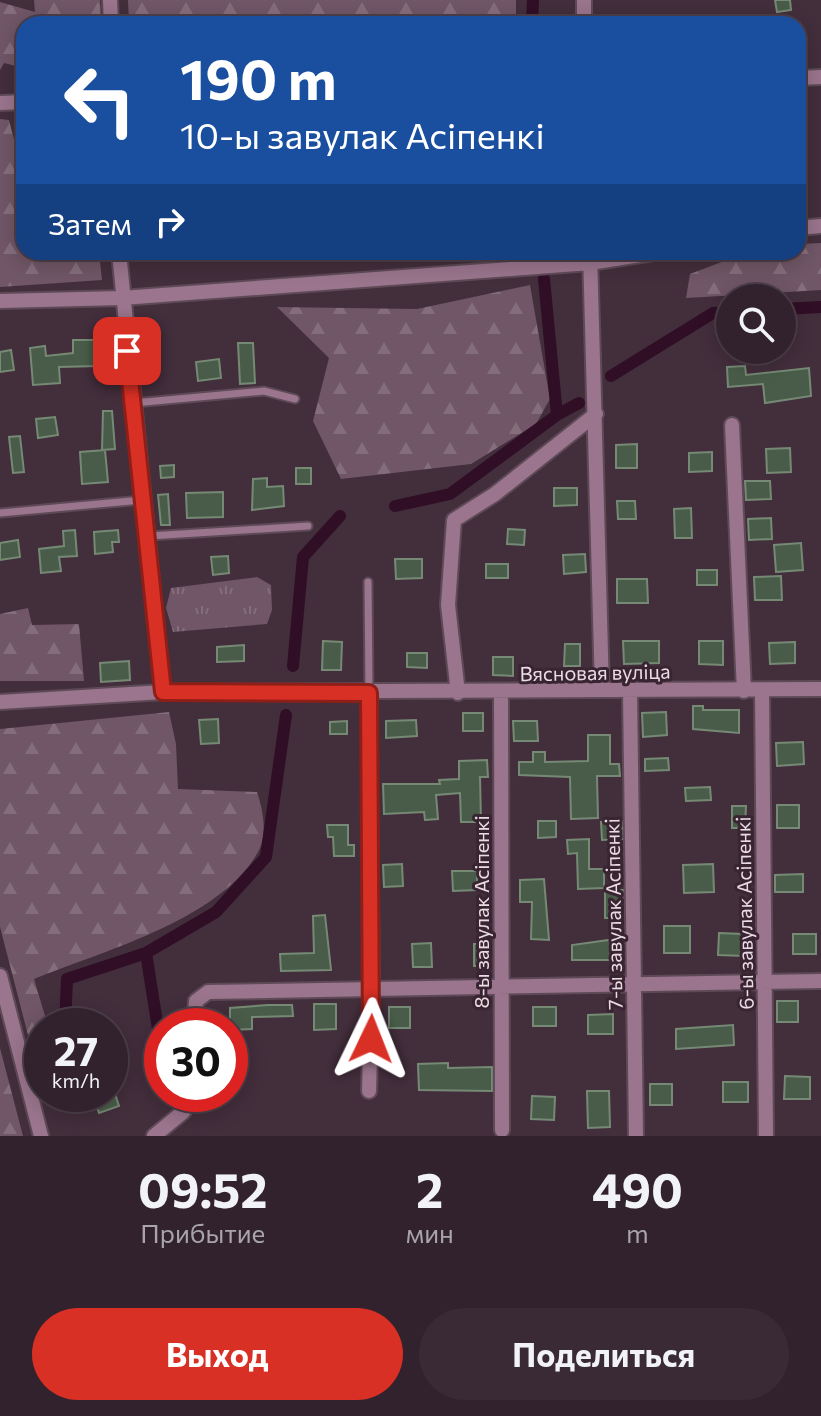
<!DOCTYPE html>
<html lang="ru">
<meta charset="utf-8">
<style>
body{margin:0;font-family:Commissioner,sans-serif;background:#3a2a35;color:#f1f3f6;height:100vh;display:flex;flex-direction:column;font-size:30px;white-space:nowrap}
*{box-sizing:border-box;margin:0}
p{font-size:26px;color:#a8a4aa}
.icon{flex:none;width:44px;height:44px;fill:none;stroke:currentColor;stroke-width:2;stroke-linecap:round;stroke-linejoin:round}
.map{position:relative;height:1136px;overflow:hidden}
.details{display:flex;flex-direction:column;background:#32222d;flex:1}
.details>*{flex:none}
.top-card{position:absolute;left:16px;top:16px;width:790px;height:244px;border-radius:24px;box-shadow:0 4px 20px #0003,0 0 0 2px #4d3f49;background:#1a4fa0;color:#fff;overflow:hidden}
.tools{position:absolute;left:716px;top:284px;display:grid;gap:16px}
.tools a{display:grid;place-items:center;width:80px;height:80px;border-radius:50%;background:#32222d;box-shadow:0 4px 20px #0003,0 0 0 2px #4d3f49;font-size:40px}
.speed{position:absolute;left:24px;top:1008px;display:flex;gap:16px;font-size:40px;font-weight:700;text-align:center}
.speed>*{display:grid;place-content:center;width:104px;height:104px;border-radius:50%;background:#32222d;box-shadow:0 4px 20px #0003,0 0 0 2px #4d3f49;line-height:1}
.speed small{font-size:20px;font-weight:400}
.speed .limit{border:12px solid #d22;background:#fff;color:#111}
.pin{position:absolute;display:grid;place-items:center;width:68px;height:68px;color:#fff;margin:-34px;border-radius:16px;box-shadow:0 4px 12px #0006}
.me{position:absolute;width:88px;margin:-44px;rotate:2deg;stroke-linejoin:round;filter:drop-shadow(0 0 6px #0008)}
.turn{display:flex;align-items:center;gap:28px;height:168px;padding:0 32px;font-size:36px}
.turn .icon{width:104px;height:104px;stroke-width:2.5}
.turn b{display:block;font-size:56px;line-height:68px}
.then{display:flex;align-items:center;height:76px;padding:0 32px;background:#0003;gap:16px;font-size:30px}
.eta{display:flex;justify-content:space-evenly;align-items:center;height:136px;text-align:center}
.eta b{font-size:48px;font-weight:700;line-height:56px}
.cta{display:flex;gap:16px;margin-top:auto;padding:16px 32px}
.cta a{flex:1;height:92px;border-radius:48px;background:#d93025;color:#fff;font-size:32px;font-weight:700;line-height:92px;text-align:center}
.cta a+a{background:#3a2a35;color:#f1f3f6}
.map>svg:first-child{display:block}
.grass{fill:url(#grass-tufts)}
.forest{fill:url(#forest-firs)}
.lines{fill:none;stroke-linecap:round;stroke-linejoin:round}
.canal{stroke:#300e26;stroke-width:12}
.building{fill:#495c49;stroke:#758974;stroke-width:2}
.lane-casing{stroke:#5e4a57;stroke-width:11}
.street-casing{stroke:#5e4a57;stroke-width:18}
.lane{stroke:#9a758d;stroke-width:7}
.street{stroke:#9a758d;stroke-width:14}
.route-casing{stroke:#8d1f18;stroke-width:20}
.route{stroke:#d93025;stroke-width:14}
.labels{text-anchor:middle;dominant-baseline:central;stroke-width:6;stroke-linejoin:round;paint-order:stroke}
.street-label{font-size:20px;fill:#eadce5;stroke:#392431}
</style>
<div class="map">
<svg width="821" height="1136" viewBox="0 0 821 1136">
<defs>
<pattern id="grass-tufts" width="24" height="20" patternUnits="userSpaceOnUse" patternTransform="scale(2)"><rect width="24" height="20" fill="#705666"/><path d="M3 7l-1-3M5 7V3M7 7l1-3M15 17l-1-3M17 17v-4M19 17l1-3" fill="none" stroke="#856e7c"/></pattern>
<pattern id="forest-firs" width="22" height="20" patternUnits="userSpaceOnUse" patternTransform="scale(2)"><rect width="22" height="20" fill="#705666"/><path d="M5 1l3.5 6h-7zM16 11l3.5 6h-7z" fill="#856e7c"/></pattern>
</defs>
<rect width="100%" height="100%" fill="#432e3c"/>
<!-- grass -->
<path class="grass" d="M257 577 271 585 272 610 267 624 173 632 166 608 171 588Z"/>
<!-- forest -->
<path class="forest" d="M34 0H100L101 24H24V68L4 63 0 70V2L35 12Z
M128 0H516V24H129Z
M0 119 9 120 17 151 24 152V252H99L102 280 0 287Z
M821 243V290L686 298 690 274 748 252H798V244Z
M146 252H354L146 260Z
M530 285 550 399 536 424 471 464 341 479 313 421 329 358 277 307 417 309Z
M28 608 32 625 79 624 84 681H0V614Z
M169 712 176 744 178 789 257 792C263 810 268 834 258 852 220 920 102 951 34 979L48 1026H42V1068L36 1066 0 927V729Z
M0 1048 23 1136H0Z"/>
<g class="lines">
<!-- canal -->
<path class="canal" d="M532 24 533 0
M782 309 821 307
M611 376 713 313 730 312
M557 415 579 403
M395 506 450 494 557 415 544 279
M293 666 303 557 340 516
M146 953 162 1054
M65 1026 67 979 146 953 216 912 266 857 286 715"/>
</g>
<!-- building -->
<path class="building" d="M775 0H790L791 10 777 12Z
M73 340H97L98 366 59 367 60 383 33 385 30 348 45 346 46 356 73 353Z
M238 343H253L255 383 240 384Z
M11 350 14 370 0 372V352Z
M219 359 221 378 198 381 196 362Z
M745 366 746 375 809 368 811 396 765 403 763 384 728 387 727 367Z
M103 411H112L115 449 102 450Z
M55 417 58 435 38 438 36 419Z
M20 436 24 472 13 473 9 437Z
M637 444V468H616V445Z
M790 448 791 472 767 473 766 449Z
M105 450 108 482 82 484 80 452Z
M712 452V471L689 472V453Z
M174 465V477L161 478 160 466Z
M296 468H311V484H296Z
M267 478V487L283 486 284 506 252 510 253 479Z
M745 481H770L771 499 746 500Z
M554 488H577V505L554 506Z
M223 492V517L187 518 186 493Z
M168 494 170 525H161L158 495Z
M617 501H635L636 519H618Z
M691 508 692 538H675L674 509Z
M771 518 772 539 749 540 748 519Z
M508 529 525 530 524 545 507 544Z
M75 530 77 556 59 557 61 571 41 573 39 549 64 546 63 531Z
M118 530 119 542H112L113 552 95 554 94 532Z
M18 540 20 557 0 560V543Z
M801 543 803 570 776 572 774 545Z
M585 554 586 572 564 574 563 555Z
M228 556 229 573 213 575 211 557Z
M395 559H422V578L396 579Z
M486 564H508V578H486Z
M697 570H717V585H697Z
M781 576 782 600H755L754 577Z
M617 579H647L648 603H617Z
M323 641 342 642 341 670H322Z
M623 641H659V663L624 664Z
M699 641H723V665L699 664Z
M795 642V663L770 664 769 643Z
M565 644H580V666H564Z
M244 645V661L217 662V647Z
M407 653H427V668L407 667Z
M493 657H513V676L493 675Z
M129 661 130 680 101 682 100 663Z
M693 706H703V710H739V733L693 729Z
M666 712 667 735 643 737 642 713Z
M463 713H483V731H463Z
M218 719 219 743 201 744 199 720Z
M416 720 417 736 386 738V721Z
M347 721V734H330V722Z
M513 721H537L538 741H514Z
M588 735H610V764H619L620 776H597L598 818 571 819 570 777 519 775V762H533V752H545V762L588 761Z
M803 742 804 764 777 766 776 743Z
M668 758 669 770 645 771V759Z
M487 760 488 777H480L481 822H461L460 793 436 795 438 819 425 820 424 812 384 814 383 784H440L439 780 459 779V761Z
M710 787 711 800 686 801 685 788Z
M777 805H799V828H777Z
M732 806H746L745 828H732Z
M538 821H556V837L538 838Z
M622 821V839L602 840 601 822Z
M327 825H348V845H354V856H334L333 837H328Z
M589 839V869H604V888L578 889 577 853 568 854 567 840Z
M402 864 403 886 384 887 383 865Z
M713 864 714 892 684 893 683 865Z
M452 871H477V890L453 891Z
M803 874V892H775V875Z
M544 879 549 940 531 939 532 902H520V880Z
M623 890 621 918H605V891Z
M325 915 331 970 281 971 280 954 314 953 313 916Z
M664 926H690V953H664Z
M719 933 744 934V956L718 955Z
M793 934H816V954H793Z
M616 939 617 960H572V945Z
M431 943 432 967H413L412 944Z
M474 944H486L487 966H474Z
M777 1001H798V1022H777Z
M314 1004H336V1029L314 1030Z
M268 1005H292L293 1016 252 1017V1029L230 1030V1008Z
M389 1007H410V1028H389Z
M533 1007H556V1026H533Z
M613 1014V1034H588V1015Z
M733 1025 734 1045 676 1049V1029Z
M448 1063V1068L492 1067V1091L419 1090 418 1064Z
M785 1076 810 1077V1099H784Z
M723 1082H748V1102H723Z
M650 1084H672V1105H650Z
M114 1091 119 1106 99 1113 94 1098Z
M587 1091H609L610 1127 588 1128Z
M532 1096 555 1097 554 1120 531 1119Z"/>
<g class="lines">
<defs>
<path id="lane" d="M134 403 264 391 295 399
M0 513 142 500
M149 536 308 526
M368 582 369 691"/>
<path id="street" d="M110 0 111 24
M584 24V0
M798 78 821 77
M0 103 24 102
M798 228 821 226
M119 252 163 692 821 689
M590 252 602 690
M0 301 122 298 590 263 659 252
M732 425 744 691
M762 690 766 1136
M630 691 636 1136
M458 693 448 605 454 520 495 494 596 414
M501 693 502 1130
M0 702 163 692
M0 976 41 1136
M194 1026 196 1001 208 992 821 981
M369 1091 372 987 369 693
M154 1136 183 1112 196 1094"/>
</defs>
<!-- lane casing -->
<use href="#lane" class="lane-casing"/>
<!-- street casing -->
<use href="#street" class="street-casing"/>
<!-- lane -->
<use href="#lane" class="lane"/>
<!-- street -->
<use href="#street" class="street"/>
</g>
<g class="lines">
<defs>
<path id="route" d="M127 351 163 692 369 693 371 1039"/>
</defs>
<!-- route casing -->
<use href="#route" class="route-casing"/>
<!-- route -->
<use href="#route" class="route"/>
</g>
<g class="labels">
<!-- street labels -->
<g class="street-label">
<text transform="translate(595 672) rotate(-1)">Вясновая вуліца</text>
<text transform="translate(481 912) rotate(-90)">8-ы завулак Асіпенкі</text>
<text transform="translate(744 913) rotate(-91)">6-ы завулак Асіпенкі</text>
<text transform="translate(613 914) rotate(-91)">7-ы завулак Асіпенкі</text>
</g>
</g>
</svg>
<div class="tools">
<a><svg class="icon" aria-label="search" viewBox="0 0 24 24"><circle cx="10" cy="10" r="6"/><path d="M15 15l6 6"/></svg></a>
</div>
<div class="speed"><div>27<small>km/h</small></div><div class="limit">30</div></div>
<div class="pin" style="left:127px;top:351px;background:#d93025"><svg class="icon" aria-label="arrive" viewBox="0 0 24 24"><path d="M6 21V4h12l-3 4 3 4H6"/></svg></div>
<svg class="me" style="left:371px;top:1039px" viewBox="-20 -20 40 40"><path d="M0-17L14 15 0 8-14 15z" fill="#d93025" stroke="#fff" stroke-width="4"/></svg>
<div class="top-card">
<div class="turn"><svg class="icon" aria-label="left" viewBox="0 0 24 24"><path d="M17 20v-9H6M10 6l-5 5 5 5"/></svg><div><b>190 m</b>10-ы завулак Асіпенкі</div></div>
<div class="then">Затем<svg class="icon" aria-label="right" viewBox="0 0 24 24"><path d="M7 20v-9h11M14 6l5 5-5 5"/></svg></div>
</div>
</div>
<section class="details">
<div class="eta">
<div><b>09:52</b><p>Прибытие</p></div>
<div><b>2</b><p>мин</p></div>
<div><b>490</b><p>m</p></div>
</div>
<div class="cta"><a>Выход</a><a>Поделиться</a></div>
</section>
